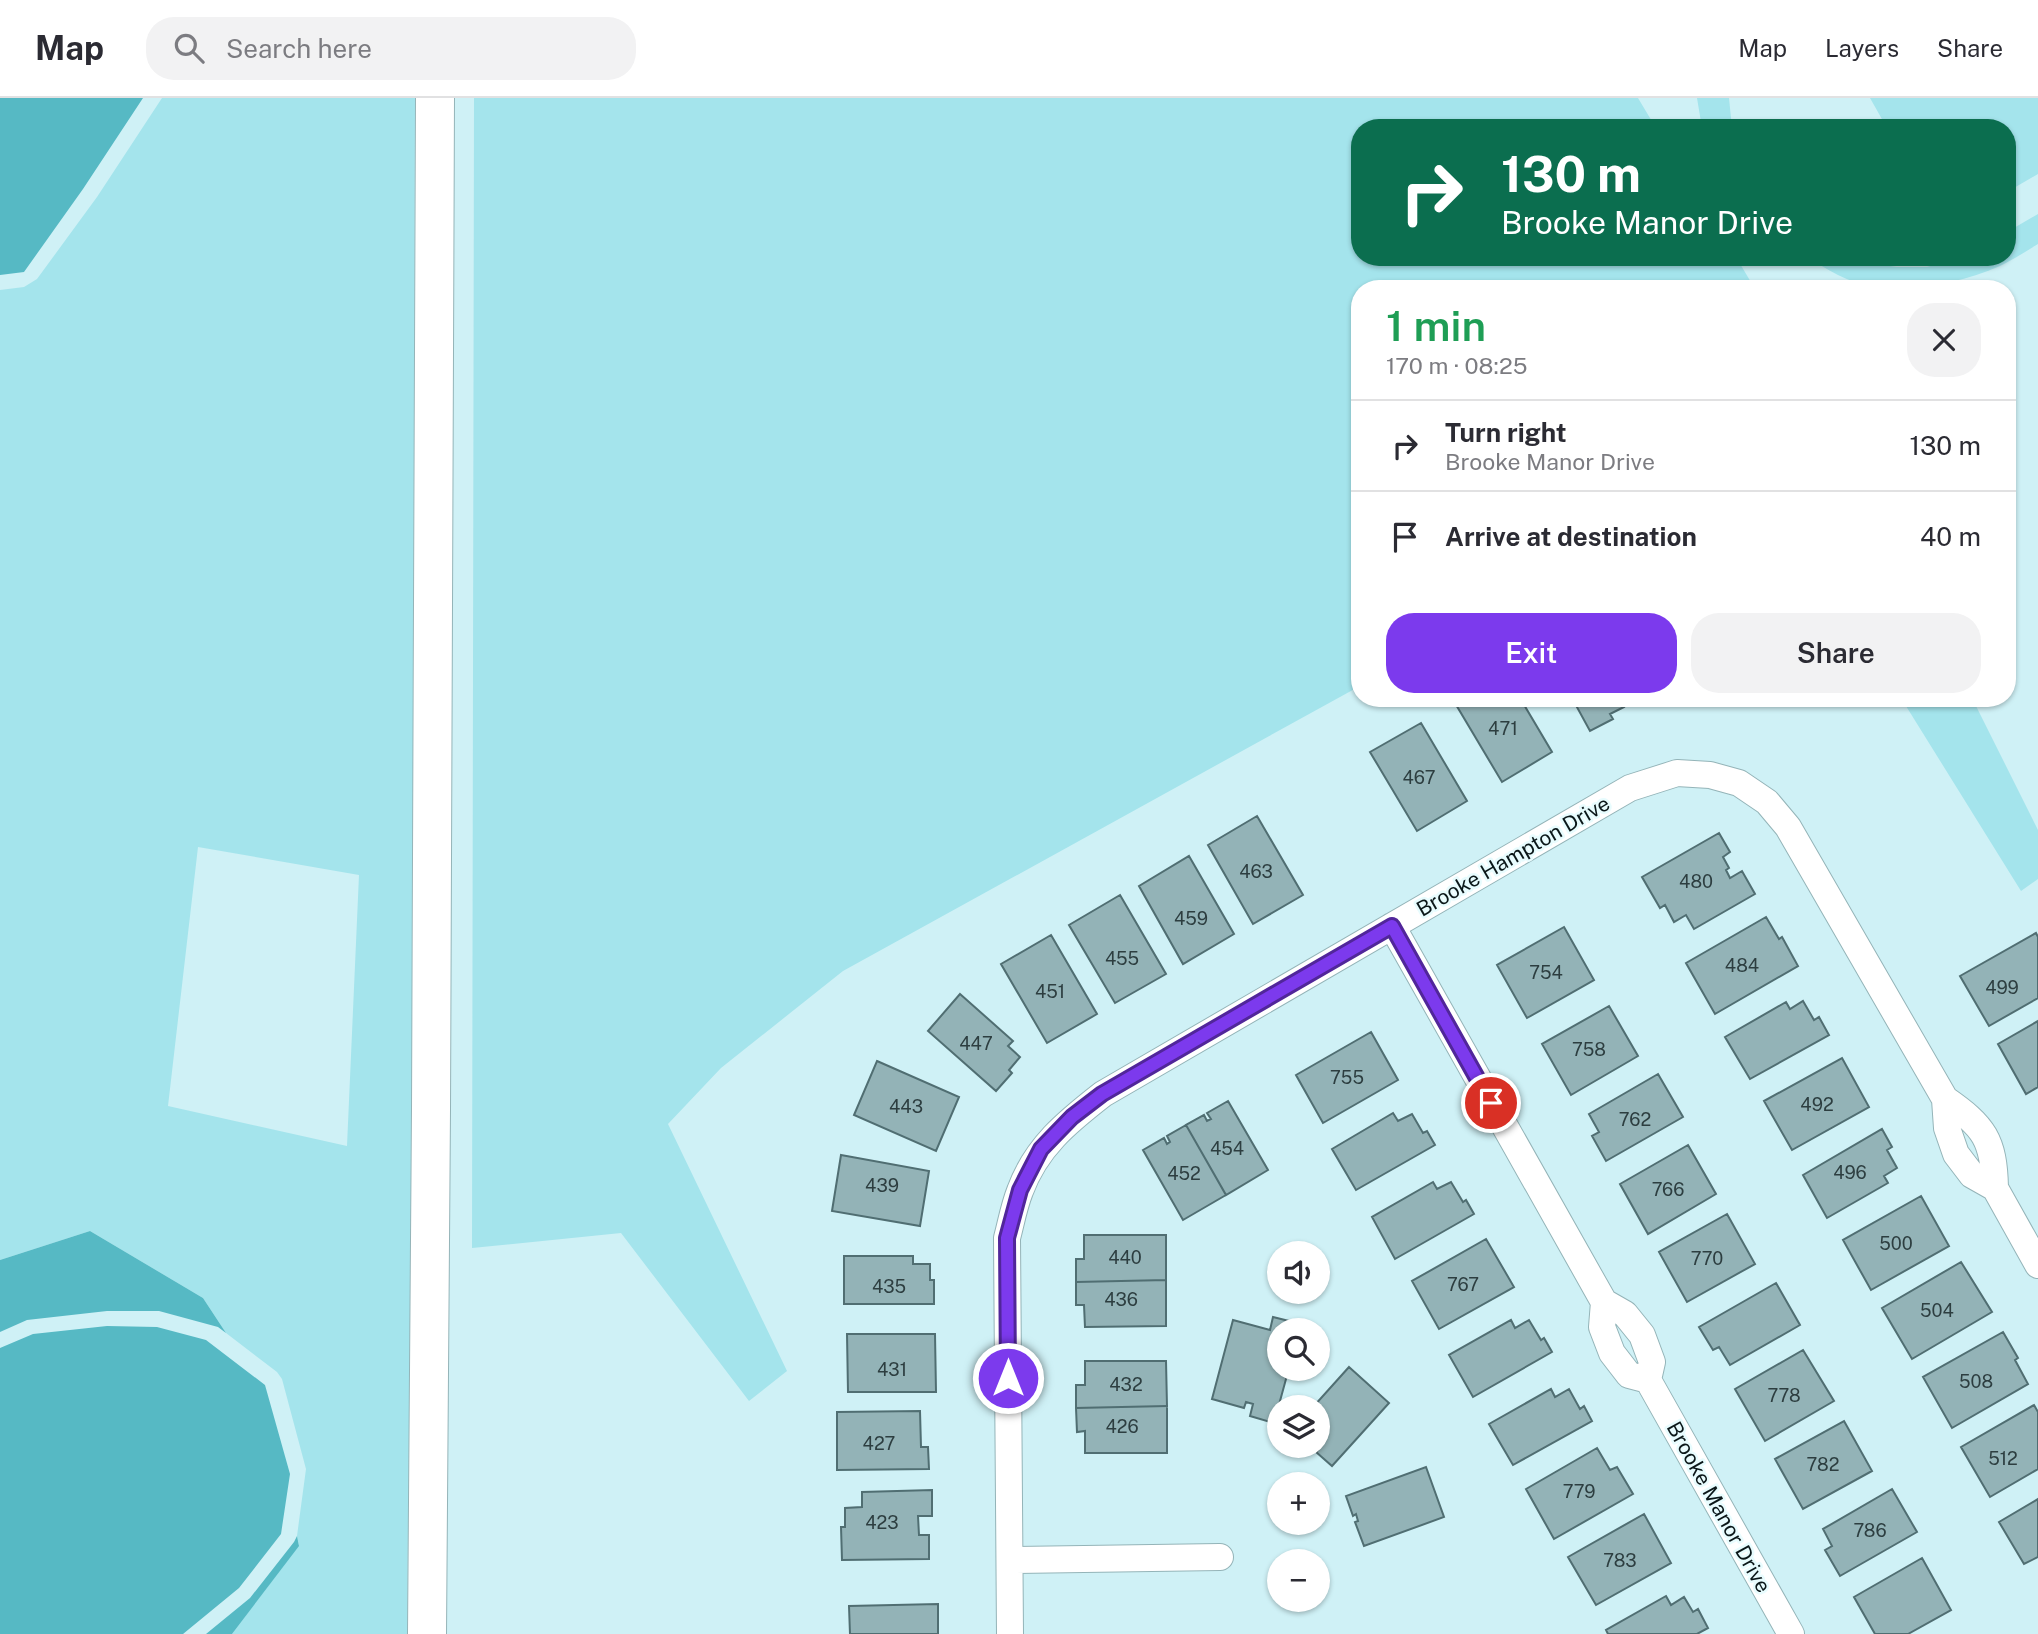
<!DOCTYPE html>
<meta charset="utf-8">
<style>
body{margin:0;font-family:"Public Sans",sans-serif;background:#f2f2f3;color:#2b2b33;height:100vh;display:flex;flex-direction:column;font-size:26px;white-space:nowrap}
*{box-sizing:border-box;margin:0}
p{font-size:23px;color:#7c7c81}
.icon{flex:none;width:38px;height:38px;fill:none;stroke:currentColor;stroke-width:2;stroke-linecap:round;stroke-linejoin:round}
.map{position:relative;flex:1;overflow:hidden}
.side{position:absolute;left:1351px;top:182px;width:665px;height:427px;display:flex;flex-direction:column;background:#fff;border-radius:28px;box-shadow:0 2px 5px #0004}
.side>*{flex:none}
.hud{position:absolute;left:1351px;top:21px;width:665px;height:147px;border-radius:28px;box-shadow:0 2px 5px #0004;background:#0b6e4f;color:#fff;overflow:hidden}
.buttons{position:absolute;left:1267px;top:1143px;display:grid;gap:14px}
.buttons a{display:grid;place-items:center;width:63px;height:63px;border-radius:50%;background:#fff;box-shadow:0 2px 5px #0004;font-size:35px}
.pin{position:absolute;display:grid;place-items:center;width:60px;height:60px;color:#fff;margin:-30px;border:4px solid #fff;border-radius:50%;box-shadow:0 2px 7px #0007}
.me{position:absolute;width:77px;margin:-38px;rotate:0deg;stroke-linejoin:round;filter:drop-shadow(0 0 5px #0008)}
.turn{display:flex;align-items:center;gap:24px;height:147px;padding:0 35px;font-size:32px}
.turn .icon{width:91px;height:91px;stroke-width:2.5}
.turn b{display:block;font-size:49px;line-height:60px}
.round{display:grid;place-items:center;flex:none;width:74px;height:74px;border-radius:28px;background:#f2f2f3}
.summary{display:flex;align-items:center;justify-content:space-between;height:119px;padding:0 35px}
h1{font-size:42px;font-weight:600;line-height:52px;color:#1e9e55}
.primary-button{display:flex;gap:14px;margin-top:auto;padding:14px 35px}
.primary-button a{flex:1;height:80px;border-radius:28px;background:#7c3aed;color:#fff;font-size:28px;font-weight:600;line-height:80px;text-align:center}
.primary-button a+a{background:#f2f2f3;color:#2b2b33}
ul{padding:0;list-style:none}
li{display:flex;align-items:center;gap:21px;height:91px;padding:0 35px;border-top:2px solid #e1e1e2}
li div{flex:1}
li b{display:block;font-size:26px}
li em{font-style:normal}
header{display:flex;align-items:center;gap:42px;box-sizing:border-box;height:98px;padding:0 35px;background:#fff;border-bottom:2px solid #e1e1e2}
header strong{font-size:33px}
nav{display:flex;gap:38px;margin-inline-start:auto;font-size:24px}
.search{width:490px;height:63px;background:#f2f2f3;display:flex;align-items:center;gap:18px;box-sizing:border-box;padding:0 24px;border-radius:28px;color:#7c7c81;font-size:26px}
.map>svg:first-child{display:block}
.green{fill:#a4e4ec;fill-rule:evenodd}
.water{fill:#56b9c4}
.building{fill:#93b3b7;stroke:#506e72;stroke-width:2}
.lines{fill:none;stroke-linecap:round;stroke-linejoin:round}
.street-casing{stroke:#94b4b8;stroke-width:28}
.secondary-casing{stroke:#94b4b8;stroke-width:40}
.street{stroke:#fff;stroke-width:26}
.secondary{stroke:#fff;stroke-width:38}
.route-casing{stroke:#51269a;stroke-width:18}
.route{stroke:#7c3aed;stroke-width:12}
.labels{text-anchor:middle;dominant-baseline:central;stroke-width:5;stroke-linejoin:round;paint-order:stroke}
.number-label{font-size:18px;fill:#2d3e40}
.street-label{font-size:21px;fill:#0b1719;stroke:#e8fcfe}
</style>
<header>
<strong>Map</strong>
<div class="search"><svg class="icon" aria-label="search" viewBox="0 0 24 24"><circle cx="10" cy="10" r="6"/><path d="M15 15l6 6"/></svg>Search here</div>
<nav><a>Map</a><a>Layers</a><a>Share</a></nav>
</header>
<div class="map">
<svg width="2038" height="1536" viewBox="0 0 2038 1536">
<rect width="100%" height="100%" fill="#cff1f6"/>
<!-- green -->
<path class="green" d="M162 0H415L412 1014 407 1536H232L299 1447 297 1438 306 1371 282 1281 277 1274 226 1235 203 1200 90 1133 0 1162V192L24 189 37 181 97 99ZM198 749 359 777 347 1048 168 1008Z
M474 0H1638L1656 30H1360V159H1736L1755 191H1360V588L843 873 721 970 668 1026 787 1273 749 1303 621 1135 472 1150Z
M1697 0H1729L1732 30H1702Z
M1870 0H2038V76L2007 94V30H1887Z
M2038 116V146C2026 153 2013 162 2000 168 1962 185 1913 194 1872 188 1848 185 1827 171 1807 159H1855L1868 165 1897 169H1927L1962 159H2007V134Z
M1901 600H1972L2038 732V781L2021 793Z"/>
<!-- water -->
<path class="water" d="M0 0H143L83 91 24 174 0 177Z
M90 1133 203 1200 226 1235 218 1229 159 1213H107L27 1222 0 1234V1162Z
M107 1228 157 1229 206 1242 265 1287 290 1376 281 1436 239 1490 183 1536H0V1250L33 1236Z
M297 1438 299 1448 232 1536H206L250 1500 294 1444Z"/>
<!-- building -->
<path class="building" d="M1463 600H1520L1552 654 1502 684 1455 605Z
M1572 600H1619L1624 609 1610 616 1613 621 1590 633Z
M1421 625 1467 703 1417 733 1370 654Z
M1257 718 1303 797 1253 826 1208 747Z
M1719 735 1730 754 1723 759 1729 770 1726 772 1730 780 1742 773 1755 796 1694 831 1686 817 1674 824 1665 807 1660 810 1642 779Z
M1189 758 1234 836 1183 866 1139 788Z
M1120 797 1166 876 1115 905 1069 827Z
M1766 819 1779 841 1782 839 1798 868 1715 916 1686 865Z
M1564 829 1594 882 1527 920 1497 867Z
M2036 835 2038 839V900L1989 928 1960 878Z
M1051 837 1097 916 1047 945 1001 866Z
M960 896 1013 943 1008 948 1020 959 1009 972 1012 975 996 993 928 933Z
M1803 903 1814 922 1819 919 1829 937 1750 981 1725 939 1786 904 1790 911Z
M1609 908 1638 958 1571 997 1542 946Z
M2038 923V989L2026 996 1998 946Z
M1371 934 1398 982 1323 1025 1296 977Z
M1842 960 1869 1009 1792 1052 1764 1003Z
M877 963 959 999 936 1053 854 1017Z
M1658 976 1683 1019 1606 1063 1592 1038 1599 1034 1589 1016Z
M1228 1003 1268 1072 1226 1097 1186 1027 1204 1017 1207 1023 1211 1021 1207 1015Z
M1393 1015 1398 1023 1412 1016 1423 1035 1427 1033 1435 1047 1356 1092 1332 1051Z
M1186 1027 1226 1097 1183 1122 1143 1052 1164 1040 1167 1046 1170 1044 1167 1038Z
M1882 1031 1892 1049 1887 1052 1897 1070 1884 1078 1888 1085 1827 1120 1803 1077Z
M1688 1047 1716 1096 1648 1136 1620 1086Z
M841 1057 929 1073 920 1128 832 1113Z
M1433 1084 1437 1091 1451 1084 1463 1104 1466 1102 1474 1116 1395 1161 1372 1119Z
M1921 1098 1949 1148 1871 1192 1843 1142Z
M1727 1116 1755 1166 1687 1204 1659 1154Z
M1084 1137H1166V1182L1076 1184V1161H1084Z
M1486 1141 1514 1189 1439 1231 1412 1183Z
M844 1158H913V1166H930V1182H934V1206H844Z
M1961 1164 1992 1214 1912 1261 1882 1210Z
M1166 1182V1228L1085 1229 1084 1207H1076V1184Z
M1776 1185 1800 1227 1730 1267 1719 1249 1713 1252 1699 1229Z
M1273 1219 1301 1226 1299 1232H1279V1270H1289L1274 1325 1250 1318 1253 1306 1246 1304 1244 1310 1212 1301 1233 1222 1270 1232Z
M1511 1222 1515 1230 1529 1222 1541 1242 1544 1240 1552 1254 1473 1299 1449 1257Z
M2003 1234 2018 1260 2015 1262 2028 1286 1952 1330 1923 1279Z
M847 1236H935L936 1294H848Z
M1803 1252 1834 1303 1765 1343 1735 1291Z
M1085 1263H1166L1167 1308 1076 1310V1287H1085Z
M1349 1269 1389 1305 1332 1368 1316 1354 1318 1352 1313 1348H1318V1309H1313Z
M1551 1291 1555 1299 1569 1291 1580 1311 1584 1308 1592 1323 1513 1367 1489 1326Z
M2034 1307 2038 1314V1371L1990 1399 1961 1349Z
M1167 1308V1355H1085V1333L1077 1334 1076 1310Z
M920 1313 921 1349H928L929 1371 837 1372V1314Z
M1844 1323 1872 1373 1803 1411 1775 1361Z
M1597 1350 1610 1372 1617 1369 1633 1396 1554 1441 1526 1391Z
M1426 1369 1444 1419 1364 1448 1355 1424 1358 1423 1356 1416 1353 1418 1346 1398Z
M1892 1391 1917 1434 1840 1478 1825 1452 1832 1448 1823 1431Z
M932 1392V1418H918L919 1437H929V1461L842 1462 841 1429H845V1410L862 1409V1394Z
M2038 1401V1459L2024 1466 1999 1424Z
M1644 1416 1671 1465 1596 1507 1568 1459Z
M1922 1460 1951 1512 1908 1536H1875L1854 1499Z
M1666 1498 1671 1507 1684 1499 1693 1514 1698 1511 1708 1530 1697 1536H1608L1606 1532Z
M938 1506V1536H850L849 1508Z"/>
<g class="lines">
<defs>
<path id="street" d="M1392 828 1604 1204 1625 1216 1642 1237 1652 1264 1648 1282 1791 1536
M1945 1001 1947 1030 1956 1056 1972 1077 1995 1090 2038 1167
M1604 1204 1602 1229 1612 1255 1629 1277 1648 1282
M1010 1462 1220 1459
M1010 1536 1007 1140C1011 1125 1014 1108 1020 1093 1036 1049 1067 1024 1103 996L1630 690 1677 675 1710 677 1739 685 1767 704 1788 729 1945 1001C1984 1028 1994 1042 1995 1090"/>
<path id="secondary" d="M427 1536 431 1012 435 0"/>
</defs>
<!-- street casing -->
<use href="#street" class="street-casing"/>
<!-- secondary casing -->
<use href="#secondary" class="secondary-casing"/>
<!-- street -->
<use href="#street" class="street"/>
<!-- secondary -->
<use href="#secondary" class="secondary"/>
</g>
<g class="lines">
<defs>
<path id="route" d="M1008 1280 1007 1140 1020 1092 1041 1051 1072 1019 1102 996 1392 828 1491 1005"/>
</defs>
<!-- route casing -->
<use href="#route" class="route-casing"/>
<!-- route -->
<use href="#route" class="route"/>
</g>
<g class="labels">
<!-- number labels -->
<g class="number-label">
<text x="1503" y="630">471</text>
<text x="1419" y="679">467</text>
<text x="1256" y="773">463</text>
<text x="1696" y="783">480</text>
<text x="1191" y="820">459</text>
<text x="1122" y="860">455</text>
<text x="1742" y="867">484</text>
<text x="1546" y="874">754</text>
<text x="2002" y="889">499</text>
<text x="1050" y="893">451</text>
<text x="976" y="945">447</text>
<text x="1589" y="951">758</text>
<text x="1347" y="979">755</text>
<text x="1817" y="1006">492</text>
<text x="906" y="1008">443</text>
<text x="1635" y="1021">762</text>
<text x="1227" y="1050">454</text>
<text x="1850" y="1074">496</text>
<text x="1184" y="1075">452</text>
<text x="882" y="1087">439</text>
<text x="1668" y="1091">766</text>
<text x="1896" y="1145">500</text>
<text x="1125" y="1159">440</text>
<text x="1707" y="1160">770</text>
<text x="1463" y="1186">767</text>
<text x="889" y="1188">435</text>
<text x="1121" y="1201">436</text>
<text x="1937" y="1212">504</text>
<text x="892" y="1271">431</text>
<text x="1976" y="1283">508</text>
<text x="1126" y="1286">432</text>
<text x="1784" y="1297">778</text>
<text x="1122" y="1328">426</text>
<text x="879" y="1345">427</text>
<text x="2003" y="1360">512</text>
<text x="1823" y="1366">782</text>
<text x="1579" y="1393">779</text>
<text x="882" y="1424">423</text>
<text x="1870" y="1432">786</text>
<text x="1620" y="1462">783</text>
</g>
<!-- street labels -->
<g class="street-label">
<text transform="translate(1513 758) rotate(-30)">Brooke Hampton Drive</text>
<text transform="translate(1719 1409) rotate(61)">Brooke Manor Drive</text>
</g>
</g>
</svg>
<div class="buttons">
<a><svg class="icon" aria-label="sound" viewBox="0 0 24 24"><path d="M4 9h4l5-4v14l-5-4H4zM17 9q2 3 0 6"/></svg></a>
<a><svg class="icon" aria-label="search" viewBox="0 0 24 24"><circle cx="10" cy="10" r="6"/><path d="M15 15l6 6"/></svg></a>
<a><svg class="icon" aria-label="layers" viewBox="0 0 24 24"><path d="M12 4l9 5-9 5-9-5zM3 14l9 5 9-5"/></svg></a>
<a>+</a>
<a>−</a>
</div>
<div class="pin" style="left:1491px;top:1005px;background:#d93025"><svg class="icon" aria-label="arrive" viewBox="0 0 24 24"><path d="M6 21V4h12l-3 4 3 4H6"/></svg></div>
<svg class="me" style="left:1008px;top:1280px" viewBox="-20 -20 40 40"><circle r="17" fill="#7c3aed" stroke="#fff" stroke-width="3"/><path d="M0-11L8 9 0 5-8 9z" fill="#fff"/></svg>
<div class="hud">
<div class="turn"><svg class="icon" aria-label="right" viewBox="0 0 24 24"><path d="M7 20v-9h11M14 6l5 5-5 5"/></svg><div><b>130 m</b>Brooke Manor Drive</div></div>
</div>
<section class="side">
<div class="summary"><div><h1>1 min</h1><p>170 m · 08:25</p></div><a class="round"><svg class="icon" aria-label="close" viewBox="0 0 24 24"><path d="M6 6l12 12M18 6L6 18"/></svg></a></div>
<ul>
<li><svg class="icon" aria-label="right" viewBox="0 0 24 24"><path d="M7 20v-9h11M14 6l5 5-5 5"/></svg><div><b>Turn right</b><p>Brooke Manor Drive</p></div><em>130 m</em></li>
<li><svg class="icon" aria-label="arrive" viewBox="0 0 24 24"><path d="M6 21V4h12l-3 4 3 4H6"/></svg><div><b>Arrive at destination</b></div><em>40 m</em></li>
</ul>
<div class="primary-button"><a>Exit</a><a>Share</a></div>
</section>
</div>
